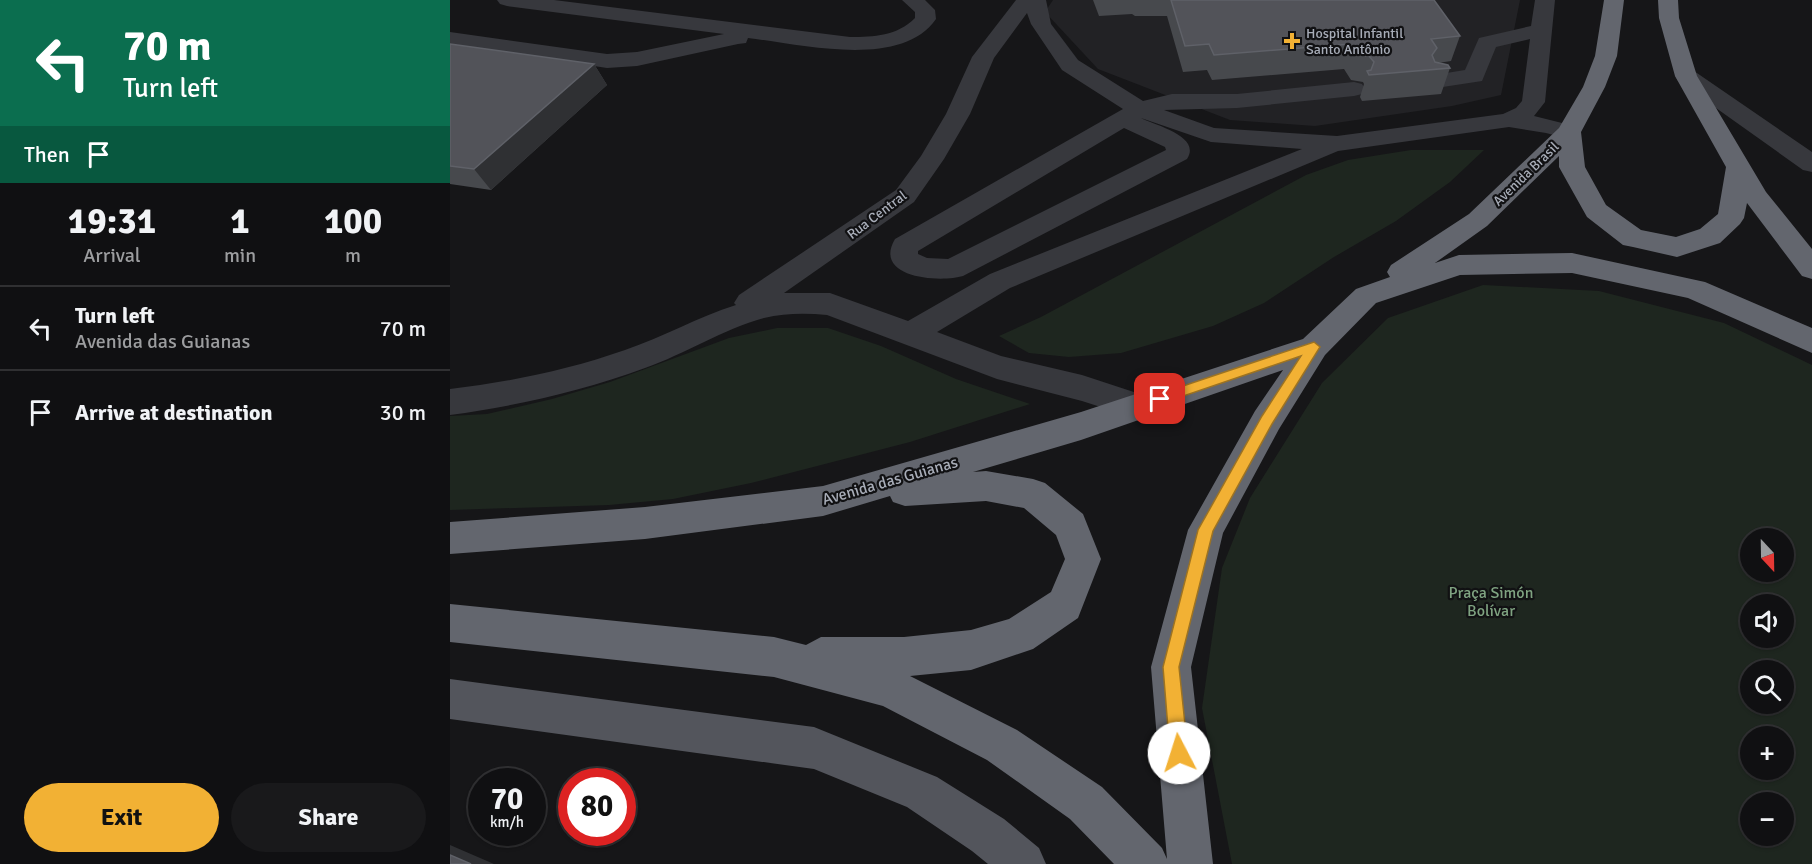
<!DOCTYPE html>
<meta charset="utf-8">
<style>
body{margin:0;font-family:Signika,sans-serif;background:#19191b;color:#f1f3f6;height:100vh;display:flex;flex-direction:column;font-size:22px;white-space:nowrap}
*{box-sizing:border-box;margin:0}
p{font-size:20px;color:#9c9d9f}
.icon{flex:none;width:33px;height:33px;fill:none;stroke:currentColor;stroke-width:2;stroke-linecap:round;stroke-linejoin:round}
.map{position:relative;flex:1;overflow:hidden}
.side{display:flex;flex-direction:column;background:#101012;width:450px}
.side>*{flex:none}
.guide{background:#0b6e4f;color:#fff;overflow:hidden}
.needle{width:39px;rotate:158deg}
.fabs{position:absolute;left:1290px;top:528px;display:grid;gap:12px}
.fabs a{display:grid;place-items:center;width:54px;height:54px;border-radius:50%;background:#101012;box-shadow:0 2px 4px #0004,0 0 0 2px #303032;font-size:30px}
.speed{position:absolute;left:18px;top:768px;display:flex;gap:12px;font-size:30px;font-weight:700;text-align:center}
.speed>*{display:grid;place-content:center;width:78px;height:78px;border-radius:50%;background:#101012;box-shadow:0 2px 4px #0004,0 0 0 2px #303032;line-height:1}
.speed small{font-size:15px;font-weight:400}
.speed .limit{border:9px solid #d22;background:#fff;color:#111}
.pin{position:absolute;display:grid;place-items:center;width:51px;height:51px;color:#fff;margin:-26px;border-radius:12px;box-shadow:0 3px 9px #0006}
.me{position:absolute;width:66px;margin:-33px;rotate:355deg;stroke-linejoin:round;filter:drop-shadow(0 0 4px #0008)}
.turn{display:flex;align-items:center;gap:21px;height:126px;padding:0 24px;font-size:27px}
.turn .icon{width:78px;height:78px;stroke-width:2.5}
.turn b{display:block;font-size:42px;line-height:51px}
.then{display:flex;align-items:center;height:57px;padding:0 24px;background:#0003;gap:12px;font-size:22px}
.eta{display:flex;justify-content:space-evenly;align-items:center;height:102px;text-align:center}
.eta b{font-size:36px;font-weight:700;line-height:42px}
.primary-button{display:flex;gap:12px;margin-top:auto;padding:12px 24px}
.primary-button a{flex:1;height:69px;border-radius:36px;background:#f2b134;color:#111;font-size:24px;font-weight:700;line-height:69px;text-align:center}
.primary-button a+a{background:#19191b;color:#f1f3f6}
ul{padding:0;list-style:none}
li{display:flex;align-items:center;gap:18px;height:84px;padding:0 24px;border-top:2px solid #303032}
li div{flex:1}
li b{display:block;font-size:22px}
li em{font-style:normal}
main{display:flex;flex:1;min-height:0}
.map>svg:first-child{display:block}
.built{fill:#222225}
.green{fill:#1e261f;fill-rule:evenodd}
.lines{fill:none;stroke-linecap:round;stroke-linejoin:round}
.minor{fill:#37383d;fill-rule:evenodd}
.major{fill:#53555c;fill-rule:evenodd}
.highway{fill:#63666e;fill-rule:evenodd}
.wall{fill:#47494d}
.shaded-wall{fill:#2f3033}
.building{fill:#525359;stroke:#5f6168;stroke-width:1.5}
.route{fill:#f2b134;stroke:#9d7322;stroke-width:1.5}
.poi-dot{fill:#f2b134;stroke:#111113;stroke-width:2}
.labels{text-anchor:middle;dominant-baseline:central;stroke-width:4.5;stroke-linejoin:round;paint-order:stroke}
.far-poi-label{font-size:14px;fill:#a8adb8;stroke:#111113;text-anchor:start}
.far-street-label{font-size:14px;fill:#a8adb8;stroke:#111113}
.street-label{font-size:16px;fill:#a8adb8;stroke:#111113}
.park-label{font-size:16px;fill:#7fa381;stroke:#111113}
</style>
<main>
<section class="side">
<div class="guide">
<div class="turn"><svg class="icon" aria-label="left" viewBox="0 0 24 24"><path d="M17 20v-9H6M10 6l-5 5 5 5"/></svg><div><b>70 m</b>Turn left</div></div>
<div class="then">Then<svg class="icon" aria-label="arrive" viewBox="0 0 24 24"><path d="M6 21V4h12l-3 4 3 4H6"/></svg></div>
</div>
<div class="eta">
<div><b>19:31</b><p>Arrival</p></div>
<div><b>1</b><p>min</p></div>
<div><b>100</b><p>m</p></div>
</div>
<ul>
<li><svg class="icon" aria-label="left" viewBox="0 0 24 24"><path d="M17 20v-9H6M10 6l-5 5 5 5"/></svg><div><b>Turn left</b><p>Avenida das Guianas</p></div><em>70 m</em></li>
<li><svg class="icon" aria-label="arrive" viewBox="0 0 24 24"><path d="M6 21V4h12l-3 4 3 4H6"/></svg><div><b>Arrive at destination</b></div><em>30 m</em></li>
</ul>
<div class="primary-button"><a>Exit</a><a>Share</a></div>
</section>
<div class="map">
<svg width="1362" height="864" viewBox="0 0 1362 864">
<rect width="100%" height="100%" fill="#161618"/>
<!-- built -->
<path class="built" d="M603 0H1070L1051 95 1002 106 865 126 780 120 648 69 595 12Z"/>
<!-- green -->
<path class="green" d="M961 150H1034L1000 182 946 221 884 257 814 303 763 326 671 353 619 357 579 353 549 336 591 317 856 175 898 160Z
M1033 285 1149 291 1274 323 1362 365V864H782L752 708 772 568 800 498 872 383 938 318ZM1300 538H1334V572H1300ZM1300 604H1334V638H1300ZM1300 670H1334V704H1300ZM1300 736H1334V770H1300ZM1300 802H1334V836H1300Z
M327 328H378L431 346 506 379 580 404 460 442 301 483 223 499 159 505 0 510V416L37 414 102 399 160 382 279 338Z"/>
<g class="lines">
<!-- minor -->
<path class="minor" d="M47 0H104L400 37C424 37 447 36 465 18V12L452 0H475L485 10 486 19C451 70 350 44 298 38L296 43 288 44 187 66 157 68 0 44V32L157 54 187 52 274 34 57 6 50 4Z
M566 0H596L601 24 628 60 693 101 722 94H787L904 82 912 84 915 89 912 94 904 96 787 108 714 110 764 128 887 136 1053 114 1066 108 1072 101 1080 39 1046 47 1032 81 986 88 978 86 975 81 978 76 1015 70 1029 38 1081 26 1085 0H1105L1095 102 1084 116 1128 127 1131 132 1128 137 1119 139 1096 133 1059 127 888 151 560 288 487 332 551 356 632 375 699 397 704 406 699 415 688 419 632 401 547 379 377 315C356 313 335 313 314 318 273 329 235 354 195 368 132 391 67 406 0 415V389C59 382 118 370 175 350 213 337 248 317 286 305L284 303 289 295 446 190 471 156 496 114 522 57ZM577 13 581 24 612 70 673 109 445 239C422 278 490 283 513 276L737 159C752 136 704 125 691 118L761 142 852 149 540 274 458 321 380 293H334L464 202 494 159 520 114 544 58ZM674 128 715 147 716 150 498 259 477 258 468 254V251Z
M1236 69 1244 71 1362 152V172L1353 170 1228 81 1225 76 1228 71Z"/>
<!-- major -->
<path class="major" d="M0 679 364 727 487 777 554 819 589 848 596 864H538L522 851 457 807 364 769 0 719Z"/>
<!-- highway -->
<path class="highway" d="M1154 0H1174L1167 56 1155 87 1131 132 1135 167 1156 205 1191 230 1226 237 1250 229 1268 214 1276 167 1225 76 1209 18 1208 0H1228L1229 18 1247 76 1316 192 1362 249V279L1352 276 1297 203 1294 218 1290 224 1270 243 1227 257 1183 247 1173 245 1137 217 1109 167V156L1037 226 985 263 1009 255 1122 253 1255 282 1362 328V353L1238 298 1122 273 1010 275 926 303 875 355 829 429 773 533 741 667 763 864H664L620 819 537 760 433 706 324 677 0 642V604L324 637 356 645 371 637H454L521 630 559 619 601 592 615 559 606 535 574 508 536 501 455 506 443 502 440 496 373 516 195 539 0 554V522L195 507 373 486 631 412 853 339 906 289 940 277 937 272 941 265 1019 214 1109 128 1133 87 1145 56ZM833 370 805 411 738 530 701 667 717 859 712 848 652 787 567 730 460 676 521 670 583 649 628 618 651 559 633 514 595 483 583 479 536 471 523 472 631 440Z"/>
</g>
<!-- wall -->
<path class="wall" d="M643 0H984L1010 36 1001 61 988 63 1000 68 991 94 912 101 910 97 914 84 913 82 901 80 894 69 762 80 757 70 733 72 717 16H685L682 14 649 16Z
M0 44 144 64 157 85 41 190 0 184Z"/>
<!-- shaded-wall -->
<path class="shaded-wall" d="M144 64 157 85 41 190 24 169Z
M0 845 44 864H21L0 855Z"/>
<!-- building -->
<path class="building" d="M721 0H984L1010 36 981 39 987 48 982 55 985 62 998 65 1000 68 919 75 917 71 921 70 924 62 919 56 907 55 900 44 764 55 759 44 735 46Z
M0 44 144 64 24 169 0 166Z
M0 855 21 864H0Z"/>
<!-- route -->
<path class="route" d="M864 342 870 347 822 424 763 531 729 667 738 753 735 760 729 762 723 760 720 753 713 667 748 530 812 416 851 356 710 404 704 399 706 395Z"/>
<!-- markers -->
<path class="poi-dot" d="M839 32h6v6h6v6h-6v6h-6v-6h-6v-6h6z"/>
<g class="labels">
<!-- far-poi labels -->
<g class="far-poi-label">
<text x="856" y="33">Hospital Infantil<tspan x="856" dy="16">Santo Antônio</tspan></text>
</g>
<!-- far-street labels -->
<g class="far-street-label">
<text transform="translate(1076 174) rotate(-44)">Avenida Brasil</text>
<text transform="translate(427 215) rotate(-37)">Rua Central</text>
</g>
<!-- street labels -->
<g class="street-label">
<text transform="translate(440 481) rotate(-16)">Avenida das Guianas</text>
</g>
<!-- park labels -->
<g class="park-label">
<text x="1041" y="593">Praça Simón<tspan x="1041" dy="18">Bolívar</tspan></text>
</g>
</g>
</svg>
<div class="fabs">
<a><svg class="needle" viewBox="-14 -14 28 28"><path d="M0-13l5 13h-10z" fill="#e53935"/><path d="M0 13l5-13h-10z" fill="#9c9d9f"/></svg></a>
<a><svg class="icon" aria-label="sound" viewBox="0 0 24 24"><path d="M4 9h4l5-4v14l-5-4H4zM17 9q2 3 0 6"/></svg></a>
<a><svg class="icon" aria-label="search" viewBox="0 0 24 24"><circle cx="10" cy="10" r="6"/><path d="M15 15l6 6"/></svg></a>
<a>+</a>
<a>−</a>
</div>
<div class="speed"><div>70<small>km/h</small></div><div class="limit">80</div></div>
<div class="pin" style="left:710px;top:399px;background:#d93025"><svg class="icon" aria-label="arrive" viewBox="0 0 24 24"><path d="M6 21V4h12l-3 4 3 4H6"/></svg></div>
<svg class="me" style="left:729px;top:753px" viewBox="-20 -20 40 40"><circle r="19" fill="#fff"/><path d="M0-13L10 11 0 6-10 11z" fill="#f2b134"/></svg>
</div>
</main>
